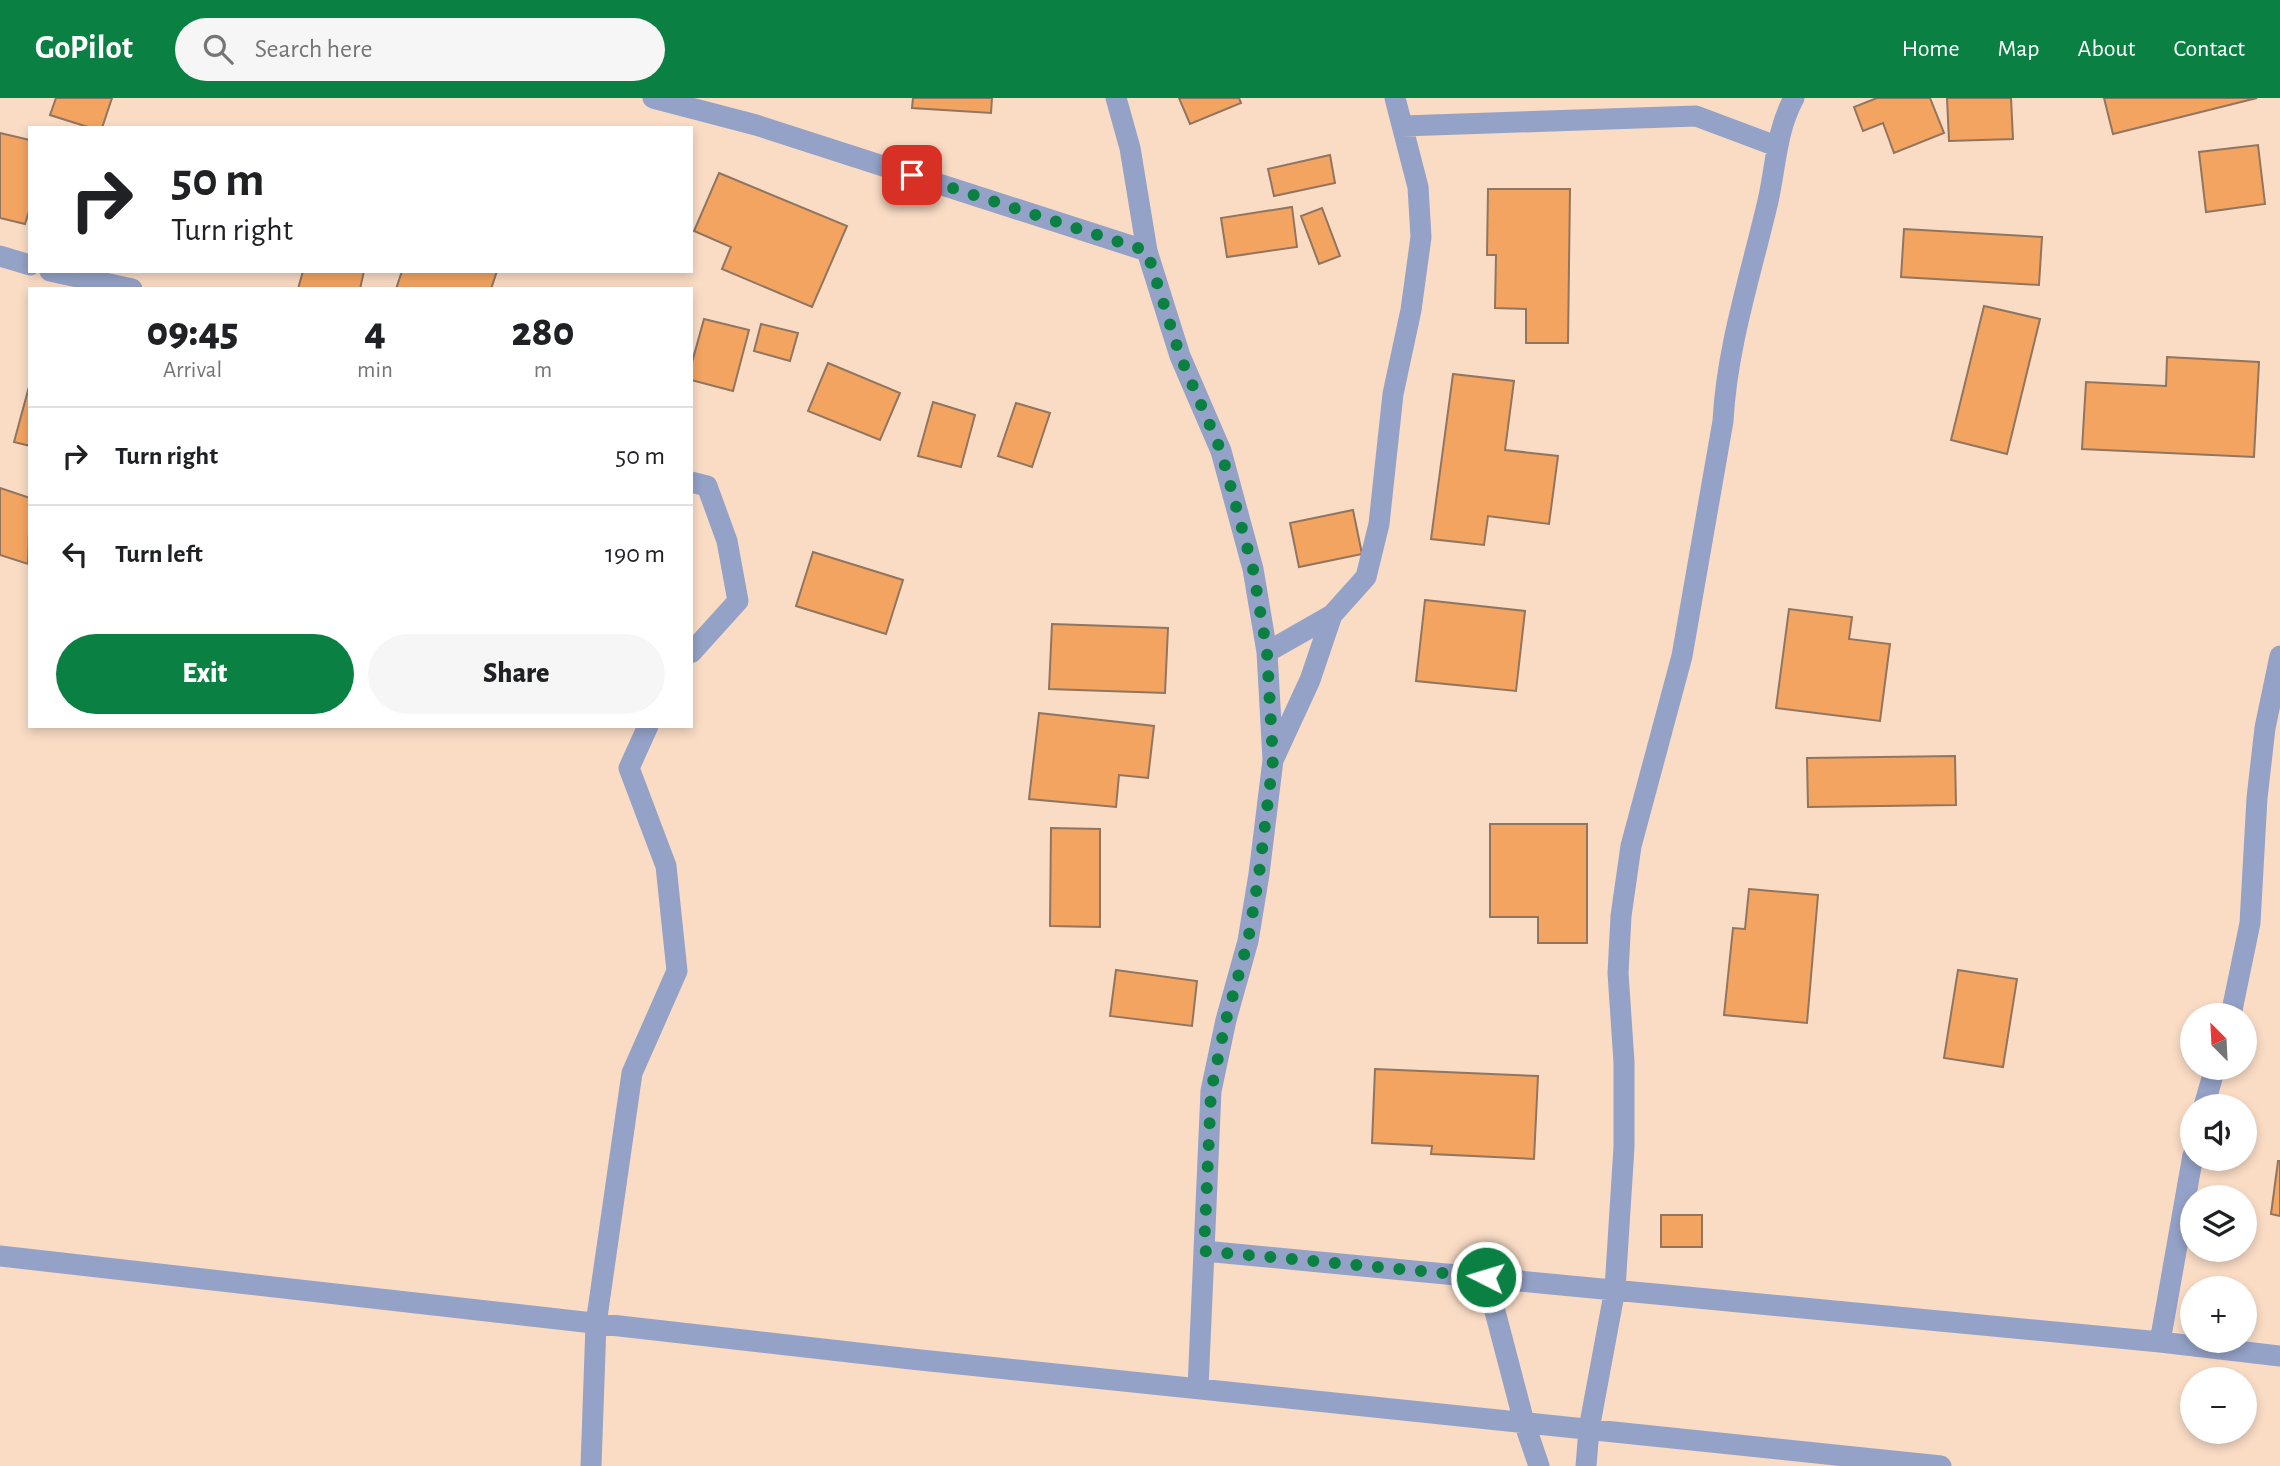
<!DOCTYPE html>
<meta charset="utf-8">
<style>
body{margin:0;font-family:"Alegreya Sans",sans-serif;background:#f6f6f6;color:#202124;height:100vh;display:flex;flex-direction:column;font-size:26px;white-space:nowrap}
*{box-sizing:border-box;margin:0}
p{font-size:23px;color:#757577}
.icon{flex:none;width:38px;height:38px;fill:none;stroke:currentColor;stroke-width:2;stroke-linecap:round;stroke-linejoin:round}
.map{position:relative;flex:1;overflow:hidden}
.side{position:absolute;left:28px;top:189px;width:665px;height:441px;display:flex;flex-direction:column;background:#fff;border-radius:0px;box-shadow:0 4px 10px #0003}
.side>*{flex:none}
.banner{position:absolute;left:28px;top:28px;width:665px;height:147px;border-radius:0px;box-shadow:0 4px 10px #0003;background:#fff;color:#202124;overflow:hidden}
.needle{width:46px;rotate:336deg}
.controls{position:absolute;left:2180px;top:905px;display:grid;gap:14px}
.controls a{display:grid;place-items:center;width:77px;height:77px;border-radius:50%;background:#fff;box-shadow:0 4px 10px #0003;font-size:35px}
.pin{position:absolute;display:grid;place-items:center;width:60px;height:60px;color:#fff;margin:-30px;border-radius:14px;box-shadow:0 4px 10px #0006}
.me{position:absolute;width:77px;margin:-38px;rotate:275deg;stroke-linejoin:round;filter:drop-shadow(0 0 5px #0008)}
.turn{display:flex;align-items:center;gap:24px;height:147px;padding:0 28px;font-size:32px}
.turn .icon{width:91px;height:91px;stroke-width:2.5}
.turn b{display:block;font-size:49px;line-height:60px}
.eta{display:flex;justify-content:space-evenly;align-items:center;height:119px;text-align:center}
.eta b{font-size:42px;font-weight:800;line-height:49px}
.cta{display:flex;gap:14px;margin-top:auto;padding:14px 28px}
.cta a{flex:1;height:80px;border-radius:42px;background:#0b8043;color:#fff;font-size:28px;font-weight:800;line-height:80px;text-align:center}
.cta a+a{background:#f6f6f6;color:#202124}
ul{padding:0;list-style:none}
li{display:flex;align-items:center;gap:21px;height:98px;padding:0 28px;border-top:2px solid #e0e0e0}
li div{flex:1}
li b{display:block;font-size:26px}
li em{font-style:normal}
header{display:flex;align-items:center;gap:42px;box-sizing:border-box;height:98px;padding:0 35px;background:#0b8043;color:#fff}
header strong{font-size:33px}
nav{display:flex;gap:38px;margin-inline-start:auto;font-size:24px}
.search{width:490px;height:63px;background:#f6f6f6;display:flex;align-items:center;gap:18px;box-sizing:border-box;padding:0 24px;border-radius:38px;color:#757577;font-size:26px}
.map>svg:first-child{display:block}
.building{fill:#f3a461;stroke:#907560;stroke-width:2}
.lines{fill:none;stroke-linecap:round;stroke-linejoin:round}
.minor{stroke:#94a2c7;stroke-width:21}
.route{stroke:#0b8043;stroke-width:12;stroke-dasharray:0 21.6}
</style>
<header>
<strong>GoPilot</strong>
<div class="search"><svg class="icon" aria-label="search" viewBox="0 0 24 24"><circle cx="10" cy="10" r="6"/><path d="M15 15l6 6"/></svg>Search here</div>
<nav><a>Home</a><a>Map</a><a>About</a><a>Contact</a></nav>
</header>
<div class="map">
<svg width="2280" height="1368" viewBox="0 0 2280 1368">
<rect width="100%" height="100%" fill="#fadcc5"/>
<!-- building -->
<path class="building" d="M56 0H112L102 30H91L50 17Z
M913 0H992L991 15 912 10Z
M1179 0H1239L1241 5 1190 26Z
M1877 0H1930L1944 35 1894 55 1883 25 1863 33 1854 9Z
M1947 0H2011L2013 41 1949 43Z
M2104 0H2257L2113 36Z
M0 35 30 42V110L25 126 0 120Z
M2258 47 2265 106 2206 114 2199 54Z
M1330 57 1335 85 1274 98 1268 71Z
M719 75 847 128 812 209 722 171 731 149 694 133Z
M1488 91H1570L1568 245H1526V211L1495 210 1496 157H1487Z
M1292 109 1297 149 1227 159 1221 120Z
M1322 110 1340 158 1319 166 1301 118Z
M1904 131 2042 139 2039 187 1901 179Z
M303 173H364L360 191H298Z
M402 173H497L491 191H396Z
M1984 208 2040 221 2007 356 1951 342Z
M704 221 749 232 733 293 691 282V268Z
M761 226 798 235 790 263 754 253Z
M2167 259 2259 264 2254 359 2082 351 2086 284 2166 288Z
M828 265 900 295 880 342 808 313Z
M1453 276 1514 283 1505 352 1558 358 1549 426 1488 418 1484 447 1431 441Z
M30 285V348L14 344Z
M933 304 975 317 961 369 918 358Z
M1016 305 1050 315 1032 369 998 358Z
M0 390 30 400 28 466 0 457Z
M1353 412 1362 456 1299 469 1290 425Z
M813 454 903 482 886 536 796 508Z
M1425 502 1525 513 1516 593 1416 583Z
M1789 511 1852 519 1849 541 1890 546 1880 623 1776 610Z
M1052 526 1168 530 1165 595 1049 591Z
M1039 615 1154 628 1148 680 1119 677 1116 709 1029 701Z
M1955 658 1956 707 1808 709 1807 660Z
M1490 726H1587V845H1538V819H1490Z
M1051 730 1100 731V829L1050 828Z
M1749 791 1818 797 1807 925 1724 917 1733 830 1745 831Z
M1116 872 1197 883 1192 928 1110 918Z
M1958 872 2017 881 2003 969 1944 960Z
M1375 971 1538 978 1534 1061 1431 1056 1432 1048 1372 1045Z
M2278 1063H2280V1118L2271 1116Z
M1661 1117H1702V1149H1661Z"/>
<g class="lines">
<!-- minor -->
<path class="minor" d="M653 0 756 27 1147 153
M1116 0 1130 50 1147 153 1180 258 1221 353 1253 471 1267 554 1273 662 1259 776 1248 843 1226 922 1211 993 1198 1290
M1403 28 1696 18 1776 48
M0 158 30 167
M50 173 132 191
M691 384 707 388 727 443 738 503 691 555
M1267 554 1332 517
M1274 660 1310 582 1332 517 1366 479 1379 426 1393 296 1411 212 1421 139 1418 89 1395 0
M2231 917 2250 825 2257 700 2265 630 2280 558
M2204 1008 2215 970
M1204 1153 2160 1244 2280 1258
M0 1158 911 1261 1941 1368
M1486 1179 1524 1324 1539 1368
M2160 1244 2193 1057
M591 1368 596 1226 632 975 677 873 666 768 629 670 648 628
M1586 1368 1589 1331 1615 1191 1624 1049V964L1618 875 1621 818 1631 748 1682 558 1723 323C1727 248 1751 176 1768 103 1776 68 1776 33 1794 0"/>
</g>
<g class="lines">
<!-- route -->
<path class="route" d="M912 77 1147 153 1180 258 1221 353 1253 471 1267 554 1273 662 1259 776 1248 843 1226 922 1211 993 1204 1153 1486 1179"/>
</g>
</svg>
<div class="controls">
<a><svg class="needle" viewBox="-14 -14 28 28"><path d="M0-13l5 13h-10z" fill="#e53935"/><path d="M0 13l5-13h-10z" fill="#757577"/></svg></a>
<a><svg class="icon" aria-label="sound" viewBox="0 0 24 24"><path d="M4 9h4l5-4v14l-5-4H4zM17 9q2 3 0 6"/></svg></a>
<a><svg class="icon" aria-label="layers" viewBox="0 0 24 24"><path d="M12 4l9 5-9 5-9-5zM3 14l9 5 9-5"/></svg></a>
<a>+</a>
<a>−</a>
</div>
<div class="pin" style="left:912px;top:77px;background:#d93025"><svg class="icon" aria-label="arrive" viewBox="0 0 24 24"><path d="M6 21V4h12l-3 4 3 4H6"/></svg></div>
<svg class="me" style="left:1486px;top:1179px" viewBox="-20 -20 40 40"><circle r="17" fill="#0b8043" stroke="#fff" stroke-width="3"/><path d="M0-11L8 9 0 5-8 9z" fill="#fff"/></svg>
<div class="banner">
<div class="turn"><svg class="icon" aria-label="right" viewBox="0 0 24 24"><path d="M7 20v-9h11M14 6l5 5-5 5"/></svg><div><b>50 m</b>Turn right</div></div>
</div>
<section class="side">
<div class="eta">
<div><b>09:45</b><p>Arrival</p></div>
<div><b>4</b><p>min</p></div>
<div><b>280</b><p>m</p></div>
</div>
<ul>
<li><svg class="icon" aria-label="right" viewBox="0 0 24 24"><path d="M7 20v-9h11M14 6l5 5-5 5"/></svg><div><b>Turn right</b></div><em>50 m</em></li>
<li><svg class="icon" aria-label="left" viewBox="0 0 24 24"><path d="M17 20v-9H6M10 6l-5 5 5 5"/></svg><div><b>Turn left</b></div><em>190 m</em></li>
</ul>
<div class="cta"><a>Exit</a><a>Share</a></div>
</section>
</div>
